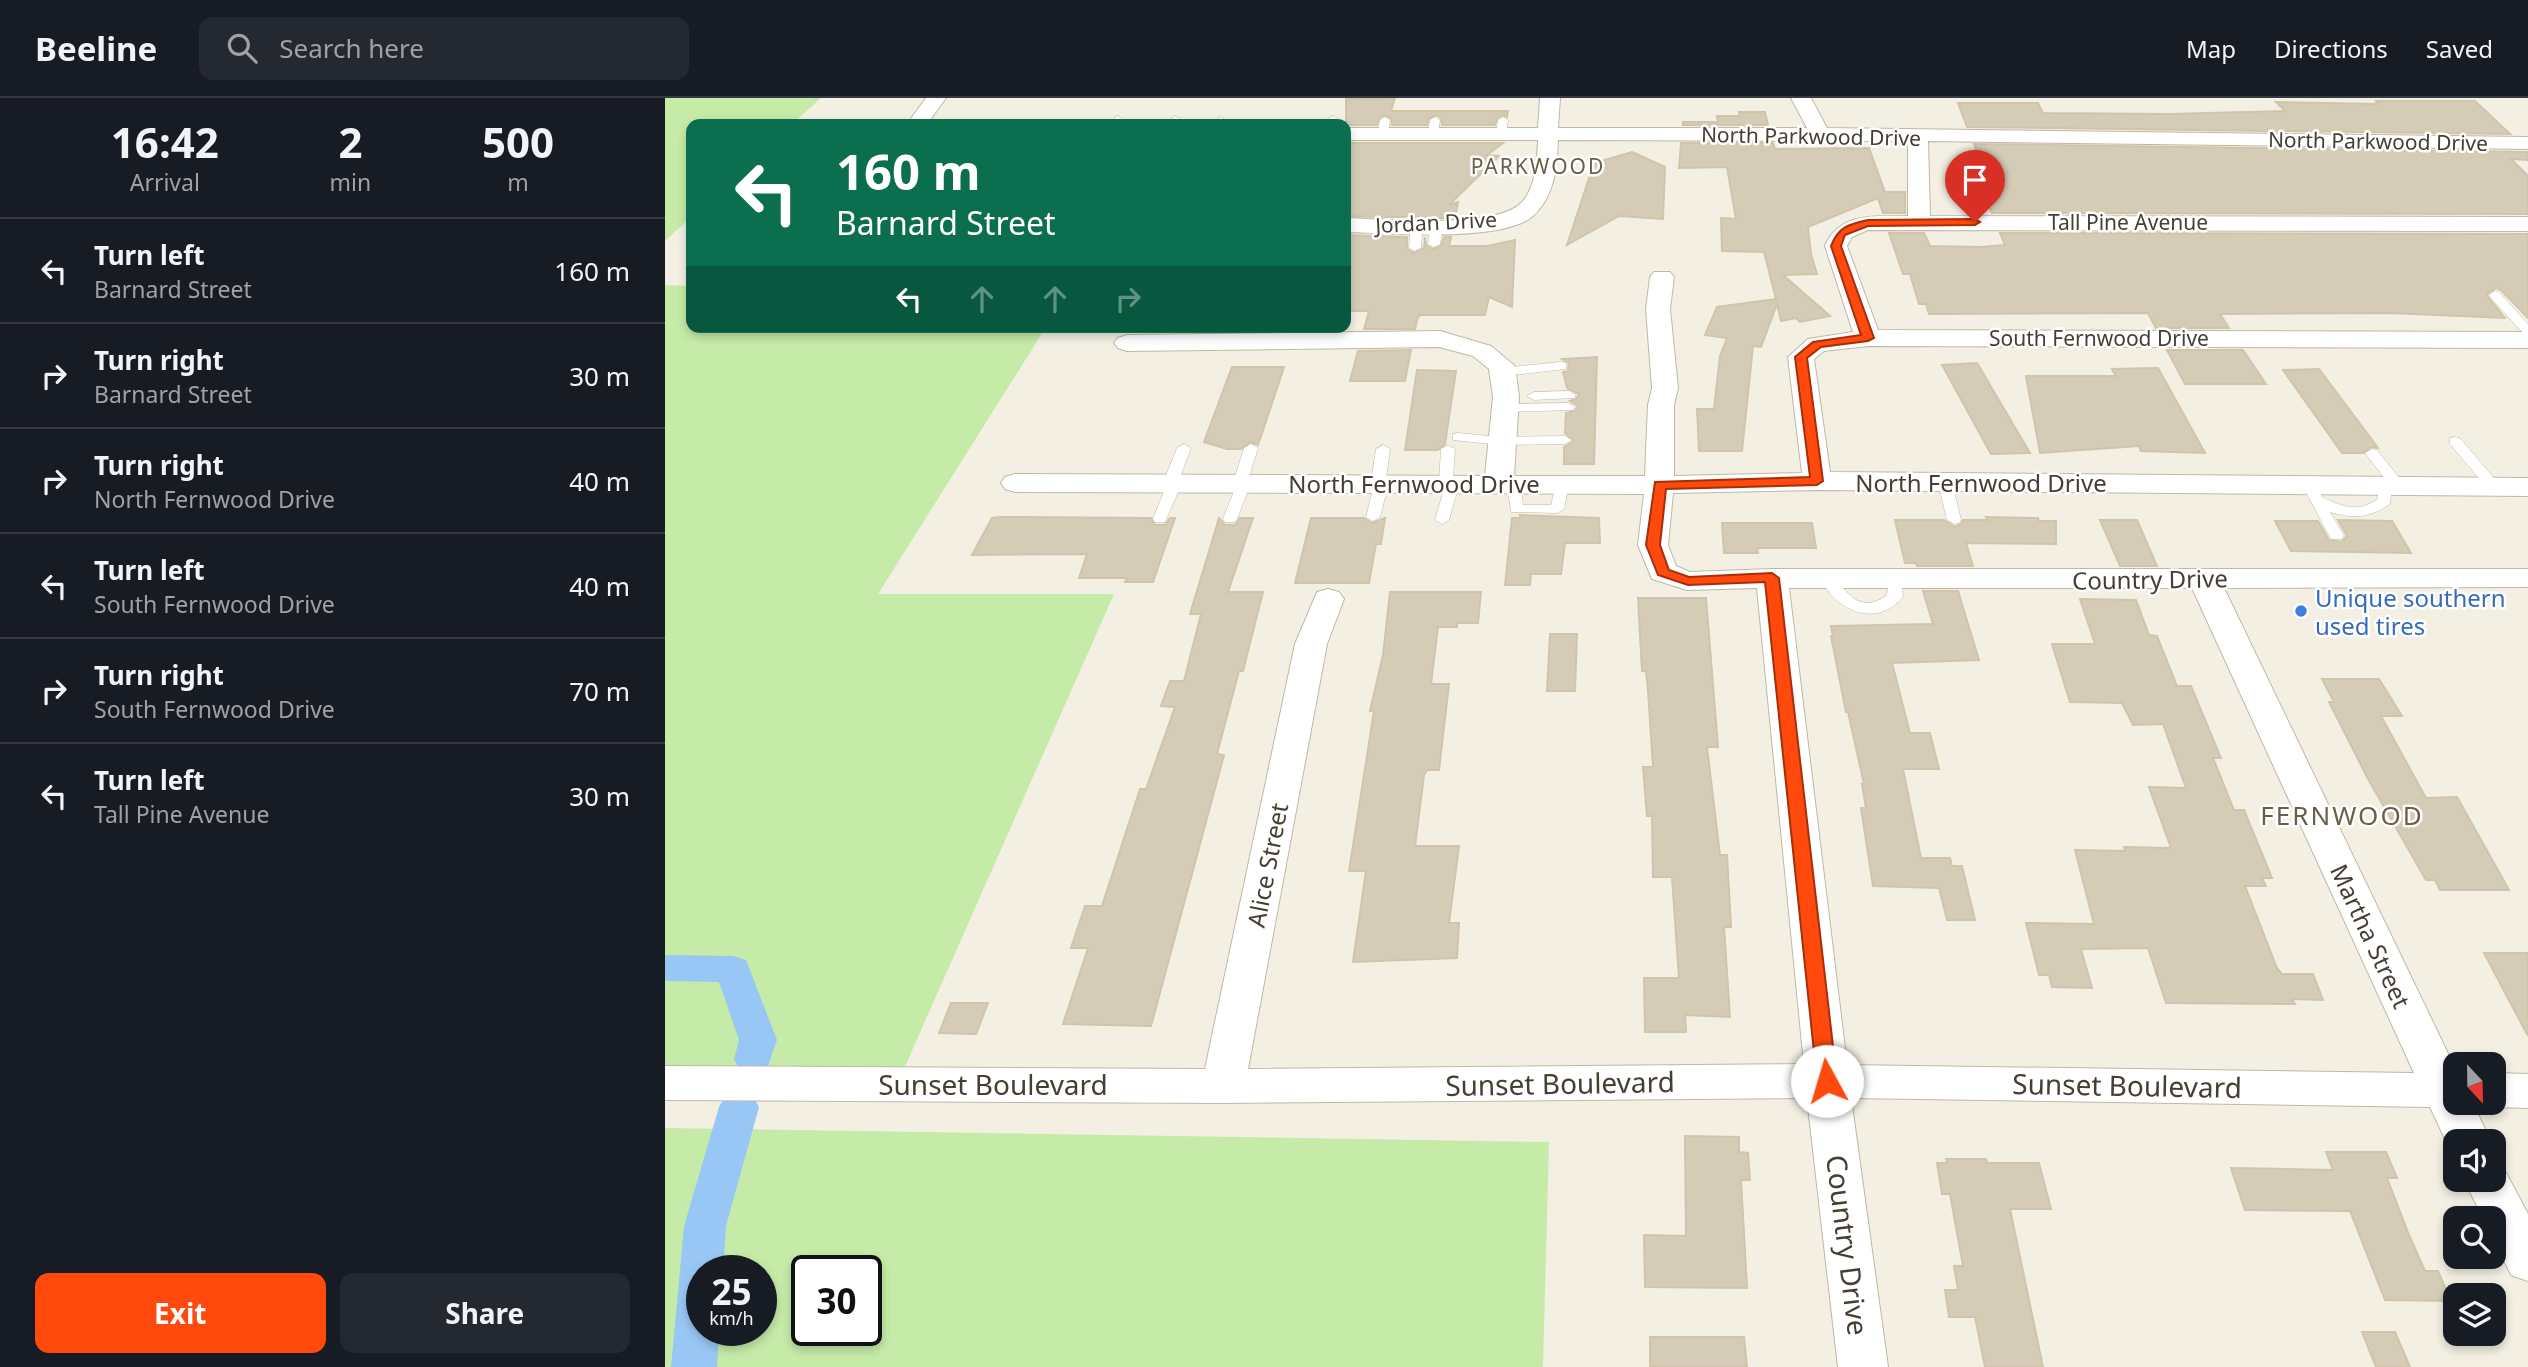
<!DOCTYPE html>
<style>
body{margin:0;font-family:"Noto Sans",sans-serif;background:#242831;color:#f1f3f6;height:100vh;display:flex;flex-direction:column;font-size:26px;white-space:nowrap}
*{box-sizing:border-box;margin:0}
p{font-size:23px;color:#9ea1a6}
.icon{flex:none;width:38px;height:38px;fill:none;stroke:currentColor;stroke-width:2;stroke-linecap:round;stroke-linejoin:round}
.map{position:relative;flex:1;overflow:hidden}
.drawer{display:flex;flex-direction:column;background:#171b24;width:665px}
.drawer>*{flex:none}
.top-card{position:absolute;left:21px;top:21px;width:665px;height:214px;border-radius:14px;box-shadow:0 4px 10px #0003;background:#0b6e4f;color:#fff;overflow:hidden}
.needle{width:46px;rotate:158deg}
.buttons{position:absolute;left:1778px;top:954px;display:grid;gap:14px}
.buttons a{display:grid;place-items:center;width:63px;height:63px;border-radius:14px;background:#171b24;box-shadow:0 4px 10px #0003;font-size:35px}
.speed{position:absolute;left:21px;top:1157px;display:flex;gap:14px;font-size:35px;font-weight:700;text-align:center}
.speed>*{display:grid;place-content:center;width:91px;height:91px;border-radius:50%;background:#171b24;box-shadow:0 4px 10px #0003;line-height:1}
.speed small{font-size:18px;font-weight:400}
.speed .limit{border:4px solid #111;border-radius:10px;background:#fff;color:#111}
.pin{position:absolute;display:grid;place-items:center;width:60px;height:60px;color:#fff;margin:-72px -30px;border-radius:50% 50% 50% 0;rotate:-45deg;box-shadow:0 0 7px #0007}
.pin .icon{rotate:45deg}
.me{position:absolute;width:77px;margin:-38px;rotate:354deg;stroke-linejoin:round;filter:drop-shadow(0 0 5px #0008)}
.turn{display:flex;align-items:center;gap:24px;height:147px;padding:0 35px;font-size:32px}
.turn .icon{width:91px;height:91px;stroke-width:2.5}
.turn b{display:block;font-size:49px;line-height:60px}
.lanes{display:flex;align-items:center;height:66px;padding:0 35px;background:#0003;justify-content:center;gap:35px;direction:ltr}
.lanes .off{opacity:.35}
.eta{display:flex;justify-content:space-evenly;align-items:center;height:119px;text-align:center}
.eta b{font-size:42px;font-weight:700;line-height:49px}
.primary-button{display:flex;gap:14px;margin-top:auto;padding:14px 35px}
.primary-button a{flex:1;height:80px;border-radius:14px;background:#ff490d;color:#fff;font-size:28px;font-weight:700;line-height:80px;text-align:center}
.primary-button a+a{background:#242831;color:#f1f3f6}
ul{padding:0;list-style:none}
li{display:flex;align-items:center;gap:21px;height:105px;padding:0 35px;border-top:2px solid #363941}
li div{flex:1}
li b{display:block;font-size:26px}
li em{font-style:normal}
header{display:flex;align-items:center;gap:42px;box-sizing:border-box;height:98px;padding:0 35px;background:#171b24;border-bottom:2px solid #363941}
header strong{font-size:33px}
nav{display:flex;gap:38px;margin-inline-start:auto;font-size:24px}
.search{width:490px;height:63px;background:#242831;display:flex;align-items:center;gap:18px;box-sizing:border-box;padding:0 24px;border-radius:14px;color:#9ea1a6;font-size:26px}
main{display:flex;flex:1;min-height:0}
.map>svg:first-child{display:block}
.green{fill:#c6eba8;fill-rule:evenodd}
.lines{fill:none;stroke-linecap:round;stroke-linejoin:round}
.canal{fill:#99c7f5;fill-rule:evenodd}
.building{fill:#d5ccb7;stroke:#d0c5aa;stroke-width:2}
.lane-casing{stroke:#bfb8a5;stroke-width:1}
.street-casing{stroke:#bfb8a5;stroke-width:2}
.lane{fill:#fff;fill-rule:evenodd}
.street{fill:#fff;fill-rule:evenodd}
.route{fill:#ff490d;stroke:#a62f08;stroke-width:2}
.shop-dot{fill:#3f7fe0;stroke:#fff;stroke-width:2.5}
.labels{text-anchor:middle;dominant-baseline:central;stroke-width:5;stroke-linejoin:round;paint-order:stroke}
.far-street-label{font-size:21px;fill:#453f33;stroke:#fff}
.far-neighbourhood-label{font-size:21px;letter-spacing:2px;fill:#685f49;stroke:#fff}
.street-label{font-size:24px;fill:#453f33;stroke:#fff}
.shop-label{font-size:24px;fill:#366cbe;stroke:#fff;text-anchor:start}
.neighbourhood-label{font-size:26px;letter-spacing:2px;fill:#685f49;stroke:#fff}
.near-street-label{font-size:28px;fill:#453f33;stroke:#fff}
</style>
<header>
<strong>Beeline</strong>
<div class="search"><svg class="icon" aria-label="search" viewBox="0 0 24 24"><circle cx="10" cy="10" r="6"/><path d="M15 15l6 6"/></svg>Search here</div>
<nav><a>Map</a><a>Directions</a><a>Saved</a></nav>
</header>
<main>
<section class="drawer">
<div class="eta">
<div><b>16:42</b><p>Arrival</p></div>
<div><b>2</b><p>min</p></div>
<div><b>500</b><p>m</p></div>
</div>
<ul>
<li><svg class="icon" aria-label="left" viewBox="0 0 24 24"><path d="M17 20v-9H6M10 6l-5 5 5 5"/></svg><div><b>Turn left</b><p>Barnard Street</p></div><em>160 m</em></li>
<li><svg class="icon" aria-label="right" viewBox="0 0 24 24"><path d="M7 20v-9h11M14 6l5 5-5 5"/></svg><div><b>Turn right</b><p>Barnard Street</p></div><em>30 m</em></li>
<li><svg class="icon" aria-label="right" viewBox="0 0 24 24"><path d="M7 20v-9h11M14 6l5 5-5 5"/></svg><div><b>Turn right</b><p>North Fernwood Drive</p></div><em>40 m</em></li>
<li><svg class="icon" aria-label="left" viewBox="0 0 24 24"><path d="M17 20v-9H6M10 6l-5 5 5 5"/></svg><div><b>Turn left</b><p>South Fernwood Drive</p></div><em>40 m</em></li>
<li><svg class="icon" aria-label="right" viewBox="0 0 24 24"><path d="M7 20v-9h11M14 6l5 5-5 5"/></svg><div><b>Turn right</b><p>South Fernwood Drive</p></div><em>70 m</em></li>
<li><svg class="icon" aria-label="left" viewBox="0 0 24 24"><path d="M17 20v-9H6M10 6l-5 5 5 5"/></svg><div><b>Turn left</b><p>Tall Pine Avenue</p></div><em>30 m</em></li>
</ul>
<div class="primary-button"><a>Exit</a><a>Share</a></div>
</section>
<div class="map">
<svg width="1863" height="1269" viewBox="0 0 1863 1269">
<rect width="100%" height="100%" fill="#f3efe3"/>
<!-- green -->
<path class="green" d="M0 0H156L127 26H26V119L0 143Z
M0 187 26 188V229H381L213 496H449L238 973 0 972Z
M0 1030 884 1044 878 1269H0ZM37 1172H96V1232H37ZM142 1172H201V1232H142Z"/>
<g class="lines">
<!-- canal -->
<path class="canal" d="M0 857 68 858 81 862 112 942 102 971 88 976 74 971 69 961 74 942 54 884 0 883Z
M74 993 88 998 94 1009 61 1128 58 1172H37V1232H54L52 1269H6L19 1128 54 1009 60 998Z"/>
</g>
<!-- building -->
<path class="building" d="M730 0 726 13H843L842 19 837 17 832 20 830 27H777L776 20 771 17 764 20 762 27H727L726 20 719 17 714 20 712 27H681V1Z
M1711 3H1810L1845 36 1302 29 1293 5H1373L1378 15 1504 16 1620 13 1611 4 1713 6Z
M1074 14H1100L1103 27H1018V24H1053L1052 18H1075Z
M681 45H838L822 57 834 58 784 107 793 104 790 120H774L681 118Z
M1016 45H1108L1110 51 1204 50 1220 94H1240V115H1218L1213 100 1143 129 1146 156 1152 176 1118 177 1165 218 1135 224 1131 220 1116 223 1112 206 1096 249 1088 248 1077 353H1034L1032 311H1049L1055 258 1062 240 1040 237 1052 209 1111 201 1099 154 1057 153 1056 120 1071 121 1062 69 1014 70Z
M1309 46 1863 54V62L1846 61 1863 78V116L1327 115 1308 73H1319Z
M967 54 1000 69 998 121 954 118 902 147 929 65Z
M1224 135H1259L1265 148 1316 149 1340 147 1335 135 1863 136V220L1836 192 1831 190 1823 195 1822 198 1840 220 1725 215 1555 216 1564 230H1491L1483 215 1264 216 1261 206H1254L1245 176H1238Z
M681 137 742 139V151L749 155 759 150 760 139 761 147 768 151 776 148 779 139H786L784 148H822L850 142 847 209 824 199 820 217H756L753 219 750 231H699L704 213H681Z
M746 252 740 283H685L693 253Z
M1502 252H1578L1601 286H1520Z
M932 259 929 366H899V349L909 343 900 335 901 315 910 313 913 308 905 303 911 301 914 296 902 290 898 274 903 273 904 265 897 261Z
M1312 265 1365 355 1326 356 1277 267Z
M567 269H619L593 347 585 344 576 351H562L539 344Z
M1493 270 1540 355 1476 353 1474 348 1375 355 1361 278H1451L1447 271Z
M1654 271 1713 350 1706 349 1698 355H1677L1618 272Z
M752 272 791 273 780 346 773 352H740Z
M855 417 934 420 935 445H900L896 476H866L865 487H840L847 420H855Z
M336 419 486 420 490 427H500L505 420H510L488 484H460L462 480H414L422 456 307 457 327 420Z
M1321 419 1373 420 1374 423H1391V446L1301 445 1308 468H1252L1251 465H1240L1230 422H1279L1290 429 1296 426 1298 422H1323Z
M554 420 560 427H570L575 420H588L563 494H598L578 573H574L552 656 559 657 486 928 398 926 423 850H406L420 808H437L475 691H481L510 609 496 608 505 583H519L536 516H525Z
M646 420H699L707 425 720 420 716 446H711L704 485H630Z
M1435 422H1472L1492 468H1455Z
M1673 422 1727 423 1746 455 1626 453 1610 423H1653L1664 442 1676 444 1682 438Z
M1057 425H1147L1151 450H1092L1093 455H1059Z
M1258 493H1293L1314 562 1227 565 1245 635H1265L1274 671H1238L1256 760H1285L1287 768H1297L1310 822H1282L1274 790 1208 788 1196 710H1201L1197 686H1199L1183 614H1181L1166 538H1168L1166 528 1268 526Z
M725 494H816L813 525H792V529H773L766 586H784L774 672H762L759 677 750 748H794L784 825H794L792 860 688 864 701 773H684L709 613H705L718 557Z
M973 500H1041L1053 649H1042L1055 757H1062L1066 829H1059L1065 919 1020 917 1021 934H980L979 880H1014L1007 779H988L987 718H982L978 669H988L983 592 981 573H977Z
M1415 501 1471 502 1484 537 1492 538 1512 588H1526L1556 660H1548L1569 712H1579L1607 780H1597L1601 788H1580L1612 870 1617 876H1648L1658 902 1627 901 1630 906 1501 905 1483 850 1416 851 1427 890 1387 889 1384 877H1374L1361 825 1429 826 1410 752 1460 753 1459 749 1506 750 1484 689 1521 690 1498 626 1468 627 1457 605 1405 604 1387 546H1430Z
M885 536H912L910 593H882Z
M1657 581H1714L1737 618H1716L1761 700 1792 699 1844 792H1775L1770 782H1761L1703 681 1664 604H1669Z
M1819 855H1863V938Z
M286 905H323L311 936 274 935Z
M1020 1038 1074 1039V1054L1083 1055 1085 1082H1076L1082 1190 980 1189 979 1137 1021 1138Z
M1661 1054H1721L1732 1080H1722L1744 1137 1760 1173H1773L1786 1203 1720 1202 1685 1113 1580 1112 1566 1070 1668 1072Z
M1281 1061H1321L1322 1065H1374L1386 1111H1345L1378 1269H1320L1310 1219H1284L1280 1192H1293L1289 1168H1298L1285 1096H1277L1272 1065H1282Z
M1697 1234H1730L1745 1269H1711Z
M985 1239H1079L1082 1269H985Z"/>
<g class="lines">
<defs>
<path id="lane" d="M453 18 458 21 456 26H446L450 19Z
M510 18 515 21 512 26H502Z
M668 18 673 21 671 26H661L665 19Z
M555 19 560 22 558 26H548Z
M720 19 725 22 723 36 718 39 713 36 715 22Z
M770 19 775 22 773 36 768 39 763 36 765 22Z
M838 19 843 22 841 36 836 39 831 36 833 22Z
M752 124 758 127 756 150 750 153 744 150 746 127Z
M772 124 778 127 775 146 769 149 763 146 766 127Z
M1830 193 1834 194 1863 226V237L1859 236 1826 200 1824 197Z
M896 264 901 265V271L838 278 831 274 838 270Z
M904 293 911 297 909 300 869 302 862 298 869 294Z
M903 305 910 309 908 312 839 314 832 310 839 306Z
M793 335 834 339 900 338 907 342 900 346 837 347 788 342V336Z
M1790 339 1795 340 1833 385 1835 388 1833 391H1823L1785 346V340Z
M519 346 526 350 514 382 517 385 500 424H490L488 421 501 388 498 385 512 350Z
M586 346 593 350 583 382 586 385 572 421 570 424H560L558 421 571 388 568 385 579 350Z
M718 347 725 351 721 381 724 384 715 419 708 423 701 419 709 387 706 384 711 351Z
M783 347 790 351 788 380 795 384 784 422 777 426 770 422 780 388 774 384 776 351Z
M1707 351 1712 352 1739 386 1737 389H1727L1725 406C1705 420 1688 421 1665 414L1679 438 1676 441H1666L1636 385 1638 382H1648L1657 399C1678 409 1693 415 1713 401V386L1721 382 1700 355Z
M1280 380 1287 384 1296 422 1294 425 1289 426 1282 422 1273 384Z
M849 381 856 385 858 407H886L892 382H902L904 385 899 411 892 415 846 414 842 385Z
M1165 477 1171 479C1183 499 1198 515 1222 497L1224 479H1236L1238 499C1212 530 1172 514 1157 482Z"/>
<path id="street" d="M261 0H281L262 26H242Z
M875 0H895L893 30H1142L1126 0H1146L1162 30 1863 39V51L1263 43 1265 118 1863 119V133L1203 132 1187 139 1182 148 1213 232 1863 234V250L1203 248 1159 253 1149 261 1165 374 1863 380V398L1152 392 1008 395 1003 447 1011 468 1025 474 1107 471H1863V489L1559 490 1790 970V1004H1807L1826 1043H1790V1057L1787 1056 1765 1009 1186 1000 1223 1269H1173L1142 1000 558 1005 0 1002V968L540 971 630 546 652 494 663 491 674 494 679 501 662 546 583 971 1139 966 1092 490 1022 492 987 481 973 447 979 396 350 394 340 391 336 385 340 379 350 376 820 378 828 299 824 271 808 258 774 249 462 253 453 250 449 245 453 240 462 237 775 233 826 248 850 268 854 299 849 378H980L983 307 987 290 981 211 985 179 989 174H1005L1009 179 1005 211 1013 290 1009 307V378L1137 375 1123 259 1143 241 1188 234 1160 148C1174 114 1211 118 1243 118V43L893 42C892 69 890 98 868 118 838 145 722 135 681 134V120C719 121 832 132 857 104 871 89 872 62 873 42H681V30H873ZM1124 490H1527L1749 975 1182 967Z
M1829 975 1863 976V1010L1829 1009 1815 1004H1829Z
M1829 1066 1838 1069 1863 1116V1183L1846 1177 1829 1142V1120H1818L1799 1082H1829Z"/>
</defs>
<!-- lane casing -->
<use href="#lane" class="lane-casing"/>
<!-- street casing -->
<use href="#street" class="street-casing"/>
<!-- lane -->
<use href="#lane" class="lane"/>
<!-- street -->
<use href="#street" class="street"/>
</g>
<!-- route -->
<path class="route" d="M1203 122 1310 121 1315 124 1310 127 1203 128 1180 137 1176 148 1209 240 1203 243 1156 249 1142 260 1158 383 1152 387 1001 391 995 447 1004 472 1024 479 1107 475 1114 480 1172 983 1169 988 1162 990 1155 988 1152 983 1100 484 1023 487 993 477 981 447 990 384 1145 379 1130 259 1148 244 1196 237 1166 148C1173 129 1184 126 1203 122Z"/>
<!-- markers -->
<circle class="shop-dot" cx="1636" cy="513" r="7"/>
<g class="labels">
<!-- far-street labels -->
<g class="far-street-label">
<text transform="translate(1146 38) rotate(1)">North Parkwood Drive</text>
<text transform="translate(1713 43) rotate(1)">North Parkwood Drive</text>
<text transform="translate(771 124) rotate(-3)">Jordan Drive</text>
<text x="1463" y="124">Tall Pine Avenue</text>
<text x="1434" y="240">South Fernwood Drive</text>
</g>
<!-- far-neighbourhood labels -->
<g class="far-neighbourhood-label">
<text x="873" y="68">PARKWOOD</text>
</g>
<!-- street labels -->
<g class="street-label">
<text x="1316" y="384">North Fernwood Drive</text>
<text x="749" y="385">North Fernwood Drive</text>
<text transform="translate(1485 481) rotate(-1)">Country Drive</text>
<text transform="translate(602 767) rotate(-79)">Alice Street</text>
<text transform="translate(1706 838) rotate(65)">Martha Street</text>
</g>
<!-- shop labels -->
<g class="shop-label">
<text x="1650" y="499">Unique southern<tspan x="1650" dy="28">used tires</tspan></text>
</g>
<!-- neighbourhood labels -->
<g class="neighbourhood-label">
<text x="1677" y="717">FERNWOOD</text>
</g>
<!-- near-street labels -->
<g class="near-street-label">
<text transform="translate(895 985) rotate(-1)">Sunset Boulevard</text>
<text x="328" y="986">Sunset Boulevard</text>
<text transform="translate(1462 987) rotate(1)">Sunset Boulevard</text>
<text transform="translate(1183 1147) rotate(83)">Country Drive</text>
</g>
</g>
</svg>
<div class="buttons">
<a><svg class="needle" viewBox="-14 -14 28 28"><path d="M0-13l5 13h-10z" fill="#e53935"/><path d="M0 13l5-13h-10z" fill="#9ea1a6"/></svg></a>
<a><svg class="icon" aria-label="sound" viewBox="0 0 24 24"><path d="M4 9h4l5-4v14l-5-4H4zM17 9q2 3 0 6"/></svg></a>
<a><svg class="icon" aria-label="search" viewBox="0 0 24 24"><circle cx="10" cy="10" r="6"/><path d="M15 15l6 6"/></svg></a>
<a><svg class="icon" aria-label="layers" viewBox="0 0 24 24"><path d="M12 4l9 5-9 5-9-5zM3 14l9 5 9-5"/></svg></a>
</div>
<div class="speed"><div>25<small>km/h</small></div><div class="limit">30</div></div>
<div class="pin" style="left:1310px;top:124px;background:#d93025"><svg class="icon" aria-label="arrive" viewBox="0 0 24 24"><path d="M6 21V4h12l-3 4 3 4H6"/></svg></div>
<svg class="me" style="left:1162px;top:983px" viewBox="-20 -20 40 40"><circle r="19" fill="#fff"/><path d="M0-13L10 11 0 6-10 11z" fill="#ff490d"/></svg>
<div class="top-card">
<div class="turn"><svg class="icon" aria-label="left" viewBox="0 0 24 24"><path d="M17 20v-9H6M10 6l-5 5 5 5"/></svg><div><b>160 m</b>Barnard Street</div></div>
<div class="lanes"><svg class="icon" aria-label="left" viewBox="0 0 24 24"><path d="M17 20v-9H6M10 6l-5 5 5 5"/></svg><svg class="icon off" aria-label="ahead" viewBox="0 0 24 24"><path d="M12 20V5M6 11l6-6 6 6"/></svg><svg class="icon off" aria-label="ahead" viewBox="0 0 24 24"><path d="M12 20V5M6 11l6-6 6 6"/></svg><svg class="icon off" aria-label="right" viewBox="0 0 24 24"><path d="M7 20v-9h11M14 6l5 5-5 5"/></svg></div>
</div>
</div>
</main>
